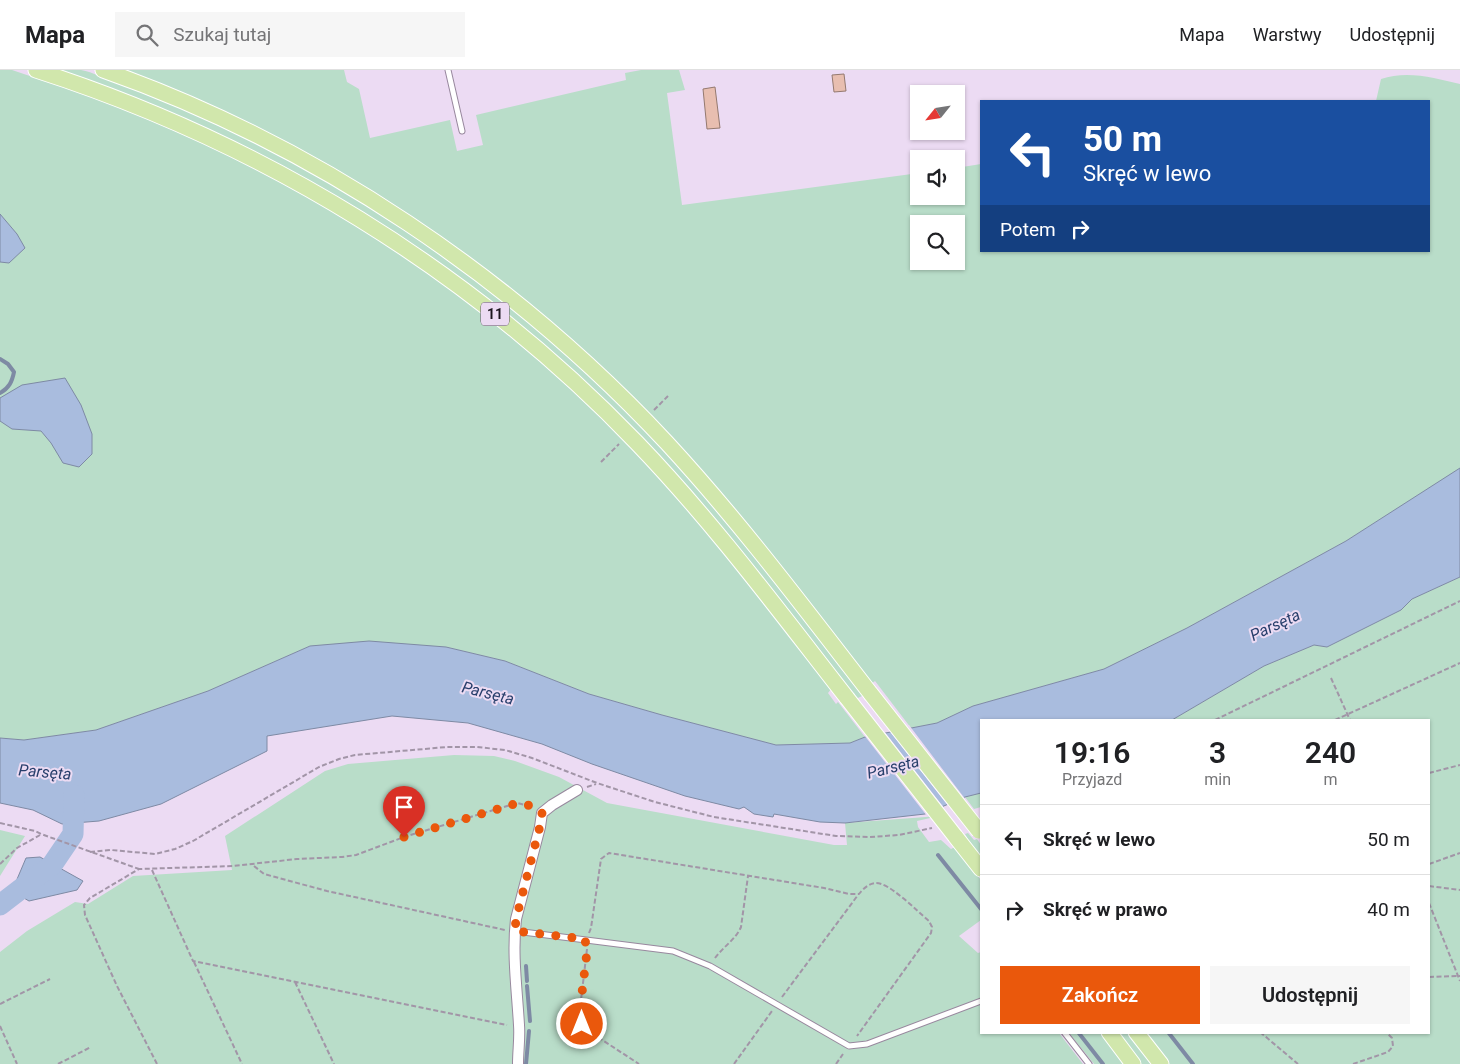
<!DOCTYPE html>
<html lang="pl">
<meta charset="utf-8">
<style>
body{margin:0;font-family:Roboto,sans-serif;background:#f6f6f6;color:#202124;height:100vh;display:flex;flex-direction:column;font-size:19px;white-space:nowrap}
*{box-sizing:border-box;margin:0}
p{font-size:16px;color:#757577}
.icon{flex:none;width:28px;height:28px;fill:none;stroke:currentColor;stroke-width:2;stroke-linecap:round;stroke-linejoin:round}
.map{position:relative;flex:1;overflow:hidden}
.panel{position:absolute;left:980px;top:649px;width:450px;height:315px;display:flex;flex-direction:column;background:#fff;border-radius:0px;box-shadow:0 1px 4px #0004}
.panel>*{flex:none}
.hud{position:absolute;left:980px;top:30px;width:450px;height:152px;border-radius:0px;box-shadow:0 1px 4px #0004;background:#1a4fa0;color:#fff;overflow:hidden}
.needle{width:32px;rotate:240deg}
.fabs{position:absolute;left:910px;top:15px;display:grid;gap:10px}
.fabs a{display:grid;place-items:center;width:55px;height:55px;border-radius:0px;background:#fff;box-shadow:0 1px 4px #0004;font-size:25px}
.pin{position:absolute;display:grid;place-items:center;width:42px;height:42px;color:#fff;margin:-51px -21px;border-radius:50% 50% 50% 0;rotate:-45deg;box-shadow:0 0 5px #0007}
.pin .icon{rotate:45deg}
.me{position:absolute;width:55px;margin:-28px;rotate:0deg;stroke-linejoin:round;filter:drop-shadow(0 0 4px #0008)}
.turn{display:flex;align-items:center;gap:18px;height:105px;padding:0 20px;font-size:22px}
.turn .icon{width:65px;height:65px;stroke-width:2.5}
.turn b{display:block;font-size:35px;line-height:42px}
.then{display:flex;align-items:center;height:48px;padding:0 20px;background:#0003;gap:10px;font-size:19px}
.eta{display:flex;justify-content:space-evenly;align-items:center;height:85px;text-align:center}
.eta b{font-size:30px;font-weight:600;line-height:35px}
.cta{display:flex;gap:10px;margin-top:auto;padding:10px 20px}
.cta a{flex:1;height:58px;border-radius:0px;background:#ea580c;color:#fff;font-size:20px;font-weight:600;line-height:58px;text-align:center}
.cta a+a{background:#f6f6f6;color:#202124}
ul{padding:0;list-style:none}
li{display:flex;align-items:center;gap:15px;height:70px;padding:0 20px;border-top:1px solid #e0e0e0}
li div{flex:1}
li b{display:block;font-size:19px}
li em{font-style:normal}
header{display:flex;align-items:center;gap:30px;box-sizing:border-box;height:70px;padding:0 25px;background:#fff;border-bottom:1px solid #e0e0e0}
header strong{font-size:24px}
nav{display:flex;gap:28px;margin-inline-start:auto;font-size:18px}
.search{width:350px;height:45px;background:#f6f6f6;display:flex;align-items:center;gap:12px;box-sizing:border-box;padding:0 18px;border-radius:0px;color:#757577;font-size:19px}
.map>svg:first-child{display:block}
.green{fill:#b9ddc9;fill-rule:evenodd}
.water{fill:#a9bcde;stroke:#7e8aa4}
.pier{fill:#ecdbf3}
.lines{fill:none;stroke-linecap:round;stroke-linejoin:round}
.stream{stroke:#7e8aa4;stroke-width:4}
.river{stroke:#a9bcde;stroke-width:21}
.building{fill:#e8beb0;stroke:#94796f}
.service-casing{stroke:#98889e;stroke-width:7}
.minor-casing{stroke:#98889e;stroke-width:12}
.primary-casing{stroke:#fff;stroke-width:17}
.path{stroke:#a295a7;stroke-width:2;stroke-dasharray:5 2.5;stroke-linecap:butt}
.service{stroke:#fff;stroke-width:5}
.minor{stroke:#fff;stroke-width:10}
.primary{stroke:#d1e7ac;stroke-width:15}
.primary-bridge-casing{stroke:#fff;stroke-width:17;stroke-linecap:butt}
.primary-bridge{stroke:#d1e7ac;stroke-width:15}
.route{stroke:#ea580c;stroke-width:9;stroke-dasharray:0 16.2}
.labels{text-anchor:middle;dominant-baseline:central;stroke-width:4;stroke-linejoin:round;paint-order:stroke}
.shield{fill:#ecdbf3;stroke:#5a505d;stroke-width:1}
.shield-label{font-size:14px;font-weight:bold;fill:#1b151d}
.water-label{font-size:16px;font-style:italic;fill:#273e6b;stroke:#ecdbf3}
</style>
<header>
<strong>Mapa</strong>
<div class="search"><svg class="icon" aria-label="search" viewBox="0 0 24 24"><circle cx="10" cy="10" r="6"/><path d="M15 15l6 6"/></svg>Szukaj tutaj</div>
<nav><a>Mapa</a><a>Warstwy</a><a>Udostępnij</a></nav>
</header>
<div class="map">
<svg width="1460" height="994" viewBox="0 0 1460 994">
<rect width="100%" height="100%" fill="#ecdbf3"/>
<!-- green -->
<path class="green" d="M0 0H12L110 33 233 86 290 116 388 174 478 239 572 319 624 369 680 431 741 503 832 618 828 623 836 634 838 632 865 667 850 673 776 675 662 645 589 624 505 591 446 577 310 576 208 621 96 660 24 670 0 668Z
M55 0C64 0 73 0 81 0 93 2 105 9 116 13 149 25 181 38 213 53 398 136 563 264 697 416 755 483 809 555 864 625L858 628 855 627 690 422 441 195 350 134 296 104 239 74 158 37Z
M120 0H344L347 12 359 19 370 68 450 50 457 81 483 75 476 45 626 10 625 3 641 0H679L685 20 667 23 682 135 919 103V126H956V98L981 94V181H1429V31H1376L1381 9C1407 0 1435 8 1460 14V399L1346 471 1187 558 1104 599 973 636 937 653 911 658 875 611 871 614 706 407 408 145 361 115 306 85ZM919 154H956V191H919Z
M1460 507V994H1169L1144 963 1429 962V650H1172L1264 596 1314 575 1327 577 1401 540 1412 529Z
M454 685 494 686 515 691 559 707 607 733 834 775H847L845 753 939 746 917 751 918 757 929 772 941 770 951 779 955 777 981 810V850L959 866 978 883 981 882V962L1059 963 1083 994H0V882L27 861 75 832 88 834 133 806 232 800 225 766 325 701 348 694Z
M981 723V737L974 739 965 727Z
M0 760 25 766 0 806Z
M968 763 974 770 977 769 981 775V790L968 772 969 771 965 764Z
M1069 963H1101L1125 994H1094Z
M1117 963H1128L1153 994H1141Z"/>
<!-- water -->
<path class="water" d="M0 144 17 164 25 178 9 193 0 192Z
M65 308 81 335 92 364V384L79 397 63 393 51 373 41 361 12 359 0 351V328L22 315Z
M1460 398V507L1412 529 1401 540 1327 577 1314 575 1264 596 1172 650H981V723L965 727 925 744 845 753 820 752 774 744 773 747 754 744 744 737 739 739 685 726 592 694 542 674 468 653 392 646 267 666V681L161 734 99 751 62 754 33 740 0 733V668L24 670 96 660 208 621 310 576 369 571 446 577 505 591 589 624 662 645 776 675 850 673 865 667 937 653 973 636 1104 599 1187 558 1346 471Z
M40 787 83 811 77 820 29 831 12 821 26 788Z"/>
<!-- pier -->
<path class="pier" d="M909 655 966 730 949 737 889 660Z
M884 661 945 739 927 746 864 665Z"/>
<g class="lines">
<!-- stream -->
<path class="stream" d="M0 289 8 294 14 302C12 312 9 318 0 323
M938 785 981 839
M526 896 527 911
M527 916 530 951
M1078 962 1103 994
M1168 962 1193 994
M526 994 529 961"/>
<!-- river -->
<path class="river" d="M0 835 52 795 73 764 74 725"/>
</g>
<!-- building -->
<path class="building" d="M844 4 846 21 834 22 832 5Z
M715 17 720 58 707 59 703 19Z"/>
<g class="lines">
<defs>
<path id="service" d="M448 0 462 61
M515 861 673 881 710 896 849 976 867 974 981 931
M1064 962 1089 994"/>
<path id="minor" d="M518 994C518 981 520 968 519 955 517 920 512 884 516 849L540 757 542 743 552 735 577 720"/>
<path id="primary" d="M36 0C263 73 471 200 637 373 713 452 779 541 847 628
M103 0C316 75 513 208 667 373 740 452 805 539 871 624
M955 766 981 799
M1109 962 1133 994
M1136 962 1161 994"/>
</defs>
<!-- service casing -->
<use href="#service" class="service-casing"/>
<!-- minor casing -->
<use href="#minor" class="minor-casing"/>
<!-- primary casing -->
<use href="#primary" class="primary-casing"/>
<!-- path -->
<path class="path" d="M654 340 668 326
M601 392 619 374
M1331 608 1350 650
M1215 650 1460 531
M1335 650 1460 593
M1429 703 1460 695
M587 717 596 714
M0 753 35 761 41 764 139 799
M90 782 111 780 155 784 175 779 193 771 319 697 339 689 355 685 447 677H477L505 680 532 688 597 713 655 732 714 747 836 766 870 767 899 765 932 758
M0 794 17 778 40 765
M1429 794 1460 783
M254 796 264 804 327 821 505 860
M152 800 193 891 507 955
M1429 816 1460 820
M1429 833 1460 911
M589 863 591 858 601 789 609 783 824 818 849 824H859C863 819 868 814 875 813 888 811 918 842 929 851L932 857 931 863 857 966
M587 879 579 947 581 954 587 960 639 994
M715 888C723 877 736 869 741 857L748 806
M194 892 242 994
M1429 907 1460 906
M295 912 334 994
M782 927 858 825
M0 934 50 909
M0 956 17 994
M1260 962 1298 994
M58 994 91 977
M157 994 117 916 85 845 84 835 90 828 139 799 233 796 297 789 342 787 356 785 404 767 517 733 533 737
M734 994 772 941
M836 994 843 984
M1353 994 1388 982 1393 976 1392 968 1386 962"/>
<!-- service -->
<use href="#service" class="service"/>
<!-- minor -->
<use href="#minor" class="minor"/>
<!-- primary -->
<use href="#primary" class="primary"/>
<defs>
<path id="primary-bridge" d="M871 624 979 761
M847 628 955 766"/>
</defs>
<!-- primary-bridge casing -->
<use href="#primary-bridge" class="primary-bridge-casing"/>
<!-- primary-bridge -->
<use href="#primary-bridge" class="primary-bridge"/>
</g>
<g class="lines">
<!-- route -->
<path class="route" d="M404 767 518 733 532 736 542 743 540 756 516 849 515 861 585 869 587 882 579 947 582 954"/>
</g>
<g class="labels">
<!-- shield labels -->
<rect class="shield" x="481" y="232.5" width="28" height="23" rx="4"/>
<g class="shield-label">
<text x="495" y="244">11</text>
</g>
<!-- water labels -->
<g class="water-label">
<text transform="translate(1275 555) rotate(-25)">Parsęta</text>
<text transform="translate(488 623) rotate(14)">Parsęta</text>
<text transform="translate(893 697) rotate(-14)">Parsęta</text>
<text transform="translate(45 702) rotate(5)">Parsęta</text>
</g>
</g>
</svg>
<div class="fabs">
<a><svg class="needle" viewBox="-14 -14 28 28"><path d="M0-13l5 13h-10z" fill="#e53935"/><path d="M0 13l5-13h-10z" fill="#757577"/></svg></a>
<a><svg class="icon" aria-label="sound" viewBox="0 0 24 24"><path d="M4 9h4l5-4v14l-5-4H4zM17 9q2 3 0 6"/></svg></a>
<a><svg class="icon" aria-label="search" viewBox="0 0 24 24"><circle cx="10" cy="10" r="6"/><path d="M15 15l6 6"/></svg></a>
</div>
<div class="pin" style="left:404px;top:767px;background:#d93025"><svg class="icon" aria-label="arrive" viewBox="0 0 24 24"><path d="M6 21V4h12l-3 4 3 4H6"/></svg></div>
<svg class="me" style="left:582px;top:954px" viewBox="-20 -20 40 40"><circle r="17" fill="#ea580c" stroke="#fff" stroke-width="3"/><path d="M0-11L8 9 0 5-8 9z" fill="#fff"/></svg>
<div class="hud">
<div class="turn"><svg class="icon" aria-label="left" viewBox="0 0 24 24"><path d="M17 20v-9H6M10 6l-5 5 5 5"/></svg><div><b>50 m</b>Skręć w lewo</div></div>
<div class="then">Potem<svg class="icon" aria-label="right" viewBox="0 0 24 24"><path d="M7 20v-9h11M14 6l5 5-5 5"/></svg></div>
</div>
<section class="panel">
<div class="eta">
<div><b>19:16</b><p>Przyjazd</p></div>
<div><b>3</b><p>min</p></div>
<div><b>240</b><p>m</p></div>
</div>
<ul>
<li><svg class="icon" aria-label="left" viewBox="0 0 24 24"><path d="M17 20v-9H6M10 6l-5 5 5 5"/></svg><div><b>Skręć w lewo</b></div><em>50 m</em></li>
<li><svg class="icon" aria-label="right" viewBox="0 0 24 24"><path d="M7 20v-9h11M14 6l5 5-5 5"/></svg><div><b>Skręć w prawo</b></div><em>40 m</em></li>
</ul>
<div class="cta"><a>Zakończ</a><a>Udostępnij</a></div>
</section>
</div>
